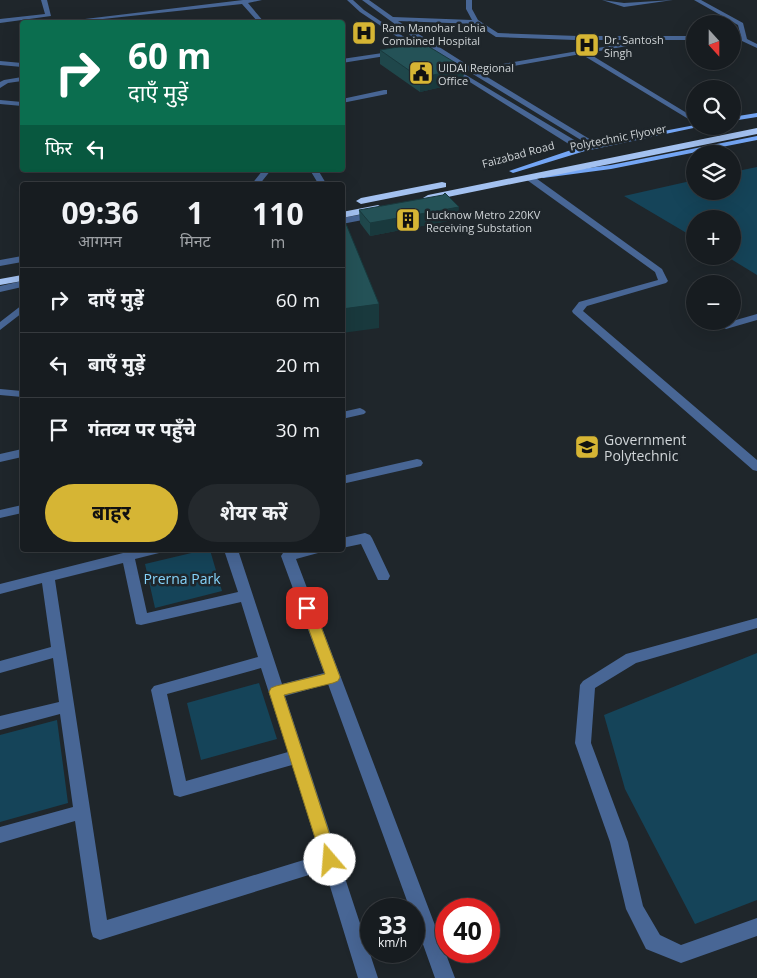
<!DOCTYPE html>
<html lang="hi">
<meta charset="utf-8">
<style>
body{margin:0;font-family:"Open Sans","Noto Sans Devanagari",sans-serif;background:#24292d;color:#f1f3f6;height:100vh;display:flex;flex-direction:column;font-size:19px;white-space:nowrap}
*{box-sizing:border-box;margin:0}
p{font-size:16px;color:#9ea1a5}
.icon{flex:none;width:28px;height:28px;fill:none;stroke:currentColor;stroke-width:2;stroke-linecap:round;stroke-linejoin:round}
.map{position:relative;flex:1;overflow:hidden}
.side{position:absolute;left:20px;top:182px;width:325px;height:370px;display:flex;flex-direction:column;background:#171c20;border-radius:5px;box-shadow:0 5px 20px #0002,0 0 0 1px #363a3e}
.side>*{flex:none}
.top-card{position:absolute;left:20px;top:20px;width:325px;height:152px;border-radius:5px;box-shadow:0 5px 20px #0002,0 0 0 1px #363a3e;background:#0b6e4f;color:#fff;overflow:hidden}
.needle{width:32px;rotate:159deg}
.tools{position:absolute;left:686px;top:15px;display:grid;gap:10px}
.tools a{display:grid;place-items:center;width:55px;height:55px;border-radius:50%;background:#171c20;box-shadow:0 5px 20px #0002,0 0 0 1px #363a3e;font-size:25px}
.speed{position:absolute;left:360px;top:898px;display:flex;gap:10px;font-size:25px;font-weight:700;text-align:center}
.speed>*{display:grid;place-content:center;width:65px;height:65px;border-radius:50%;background:#171c20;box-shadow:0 5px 20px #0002,0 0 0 1px #363a3e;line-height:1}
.speed small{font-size:12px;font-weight:400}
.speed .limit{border:8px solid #d22;background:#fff;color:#111}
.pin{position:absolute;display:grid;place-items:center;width:42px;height:42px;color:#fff;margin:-21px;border-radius:10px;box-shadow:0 2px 8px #0006}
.me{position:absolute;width:55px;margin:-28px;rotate:342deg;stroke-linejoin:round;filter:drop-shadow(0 0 4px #0008)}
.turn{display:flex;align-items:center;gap:18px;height:105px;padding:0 25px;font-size:22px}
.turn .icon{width:65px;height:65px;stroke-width:2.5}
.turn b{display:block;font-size:35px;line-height:42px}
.then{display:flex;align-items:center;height:48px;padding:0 25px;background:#0003;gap:10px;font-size:19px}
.eta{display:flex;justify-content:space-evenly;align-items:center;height:85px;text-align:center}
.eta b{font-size:30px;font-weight:700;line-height:35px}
.button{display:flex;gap:10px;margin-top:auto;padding:10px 25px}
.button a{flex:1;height:58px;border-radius:30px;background:#d6b534;color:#111;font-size:20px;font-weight:700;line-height:58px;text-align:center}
.button a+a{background:#24292d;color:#f1f3f6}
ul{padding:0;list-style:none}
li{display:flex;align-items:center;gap:15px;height:65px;padding:0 25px;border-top:1px solid #363a3e}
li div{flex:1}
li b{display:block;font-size:19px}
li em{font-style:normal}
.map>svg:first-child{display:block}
.green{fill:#154459}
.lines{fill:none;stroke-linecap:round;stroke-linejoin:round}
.minor{fill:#486695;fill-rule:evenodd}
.major{fill:#74a6f5;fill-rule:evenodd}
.highway{fill:#a3c1f0;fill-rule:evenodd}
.wall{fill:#1f474b}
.shaded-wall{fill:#19393d}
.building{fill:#245257;stroke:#19393d}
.route{fill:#d6b534;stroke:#8b7622}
.labels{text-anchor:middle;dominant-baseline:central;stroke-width:5;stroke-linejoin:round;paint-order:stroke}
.far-poi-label{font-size:11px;fill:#d0d5d8;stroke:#1f262b;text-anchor:start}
.far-street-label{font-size:11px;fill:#d0d5d8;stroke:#1f262b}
.poi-label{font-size:14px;fill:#d0d5d8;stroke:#1f262b;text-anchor:start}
.park-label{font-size:14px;fill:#86d4fb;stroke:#1f262b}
</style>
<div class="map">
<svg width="757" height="978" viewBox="0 0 757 978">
<rect width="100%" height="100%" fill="#1f262b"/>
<!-- green -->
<path class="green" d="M757 167V275L726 256H732V219H695V238L624 196 695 180V191H732L733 172Z
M204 550H210L222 591 155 608 145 564Z
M757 653V900L695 924 625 789 604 715Z
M259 683 277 739 201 760 187 703Z
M57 720 68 803 0 822V735Z"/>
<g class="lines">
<!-- minor -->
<path class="minor" d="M41 0H47L51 16 0 23V19L45 14Z
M243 0H262L248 3 264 22H258L242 4 75 22H60Z
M347 0H353L364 10 428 53 423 54 360 12Z
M362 0H369L393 17 472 20 466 9V0H472V9L478 20 498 33 578 36H695V40H635L633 45 588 53 695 118V123L581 54 479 72 601 146 594 148 414 38ZM398 21 476 24 496 37 575 40 578 51 474 69ZM582 40H628V43L585 50Z
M602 0 624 3 673 0 624 7Z
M694 0H701L743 23 747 39 757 44V48L742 41 738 25Z
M396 51 399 53 398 54 342 63V59Z
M0 61 22 63V67L0 65Z
M451 66 586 147 587 149 580 151 449 69 448 68Z
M22 77V81L8 83 0 88V82L4 80Z
M384 90H387V94L342 103V99Z
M0 100 22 102V106L0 104Z
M263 170H271L259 185H251Z
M310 170H318L327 185H319Z
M527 176H533L662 269 668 281 666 283 587 306 583 311 757 460V471L753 470 573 313 572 311 579 302 658 280 655 272 527 180Z
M375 212 378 213V217L342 224V218Z
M22 256V262L0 266V260Z
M22 281V287L0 292V286Z
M22 305V313L0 330V322Z
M757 314V320L726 329 721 326 722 324Z
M0 389 22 391V397L0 395Z
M360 408 364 410 366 412 364 414 342 419V412Z
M22 449V457L0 462V454Z
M417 459 421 460 423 463 421 466 342 484V476Z
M22 505V513L0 518V510Z
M365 533 370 535 372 538 390 576 388 580H378L361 544 342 548V538Z
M135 550H161L159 553 135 559 147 613 238 592 224 550H238L282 684 324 673 281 556 283 553 293 550H320L318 553 296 559 455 978H435L414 919V909H410L328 684 285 696 378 978H358L325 870 100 940 93 937 91 931 75 821 0 843V827L73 807 60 714 0 730V716L59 702 53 658 0 673V661L51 647 42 583 0 594V584ZM123 563 136 624 141 625 241 602 258 657 154 686 151 690 174 795 180 797 292 765 320 855 107 920 55 580ZM261 668 288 752 186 781 167 694Z
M757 618V628L636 663 595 688 591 743 628 842 643 906 660 935 681 945 757 918V936L681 963 646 949 626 909 610 842 575 743 580 685 583 681 626 654Z"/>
<!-- major -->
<path class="major" d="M757 113V117L732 121V117Z
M695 125V126H703L585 151 513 173 509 171 580 147Z
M757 136V140L611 169 543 178 539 176 543 174 611 165Z"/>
<!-- highway -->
<path class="highway" d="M757 128V134L428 201 423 198 428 195Z
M442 182 446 183V187L361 204 356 201 361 198Z
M378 205 383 208 382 210 342 218V212Z
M22 275V281L0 285V279Z"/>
</g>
<!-- wall -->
<path class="wall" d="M380 50 464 68 463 82 420 92 380 64Z
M359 210 458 219 370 236 360 223Z"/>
<!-- shaded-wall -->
<path class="shaded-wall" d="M464 68 463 82 420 92V78Z
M459 207 458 219 370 236V223Z
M379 304V328L342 333V309Z"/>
<!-- building -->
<path class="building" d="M423 43 464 68 420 78 380 50Z
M445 193 459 207 370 223 359 210 443 195Z
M342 214 379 304 342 309Z"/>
<!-- route -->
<path class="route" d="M307 603 314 608 340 677 338 681 333 683 284 695 338 860 336 866 330 868 324 866 322 860 269 692 271 688 276 686 325 674 301 608Z"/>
<!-- icons -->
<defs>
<symbol id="hospital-square" viewBox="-11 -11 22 22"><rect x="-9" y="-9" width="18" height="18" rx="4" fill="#d6b534" stroke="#1f262b"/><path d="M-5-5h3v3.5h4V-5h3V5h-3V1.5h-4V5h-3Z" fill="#111"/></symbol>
<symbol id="civic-square" viewBox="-11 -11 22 22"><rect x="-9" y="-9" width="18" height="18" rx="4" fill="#d6b534" stroke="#1f262b"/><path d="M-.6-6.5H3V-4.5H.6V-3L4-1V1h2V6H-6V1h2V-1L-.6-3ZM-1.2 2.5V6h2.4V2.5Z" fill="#111"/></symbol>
<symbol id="building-square" viewBox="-11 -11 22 22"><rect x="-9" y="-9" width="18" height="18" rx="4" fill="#d6b534" stroke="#1f262b"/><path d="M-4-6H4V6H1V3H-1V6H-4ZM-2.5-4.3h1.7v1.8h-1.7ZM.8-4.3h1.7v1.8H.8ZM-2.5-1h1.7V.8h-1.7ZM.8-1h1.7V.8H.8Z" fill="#111"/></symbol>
<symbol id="university-square" viewBox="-11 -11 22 22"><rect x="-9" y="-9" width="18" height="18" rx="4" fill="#d6b534" stroke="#1f262b"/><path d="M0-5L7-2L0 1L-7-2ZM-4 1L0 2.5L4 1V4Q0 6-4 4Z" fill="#111"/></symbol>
</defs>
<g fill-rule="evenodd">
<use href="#hospital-square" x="350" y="19" width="28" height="28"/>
<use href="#hospital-square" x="573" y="31" width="28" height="28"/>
<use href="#civic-square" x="407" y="59" width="28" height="28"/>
<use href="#building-square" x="394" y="206" width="28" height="28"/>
<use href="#university-square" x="573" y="433" width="28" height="28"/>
</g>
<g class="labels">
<!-- far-poi labels -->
<g class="far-poi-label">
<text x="382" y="27">Ram Manohar Lohia<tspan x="382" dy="13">Combined Hospital</tspan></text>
<text x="604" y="39">Dr. Santosh<tspan x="604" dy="13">Singh</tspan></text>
<text x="438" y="67">UIDAI Regional<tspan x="438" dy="13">Office</tspan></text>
<text x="426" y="214">Lucknow Metro 220KV<tspan x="426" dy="13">Receiving Substation</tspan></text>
</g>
<!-- far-street labels -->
<g class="far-street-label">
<text transform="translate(618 137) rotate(-11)">Polytechnic Flyover</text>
<text transform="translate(518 154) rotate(-15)">Faizabad Road</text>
</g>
<!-- poi labels -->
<g class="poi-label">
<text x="604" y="439">Government<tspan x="604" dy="16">Polytechnic</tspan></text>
</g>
<!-- park labels -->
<g class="park-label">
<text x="182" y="578">Prerna Park</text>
</g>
</g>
</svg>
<div class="tools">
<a><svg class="needle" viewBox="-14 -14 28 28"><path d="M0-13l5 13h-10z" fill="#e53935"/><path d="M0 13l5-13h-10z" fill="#9ea1a5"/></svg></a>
<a><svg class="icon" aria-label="search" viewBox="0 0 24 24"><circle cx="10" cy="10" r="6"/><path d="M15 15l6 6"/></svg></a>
<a><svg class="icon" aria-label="layers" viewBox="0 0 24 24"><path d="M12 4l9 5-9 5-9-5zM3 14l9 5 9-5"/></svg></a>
<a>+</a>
<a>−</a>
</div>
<div class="speed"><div>33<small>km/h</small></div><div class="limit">40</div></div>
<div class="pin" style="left:307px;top:608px;background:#d93025"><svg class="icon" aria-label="arrive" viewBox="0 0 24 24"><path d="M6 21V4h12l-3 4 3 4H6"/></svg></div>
<svg class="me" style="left:330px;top:860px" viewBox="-20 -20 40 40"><circle r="19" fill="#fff"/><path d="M0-13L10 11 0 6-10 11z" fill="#d6b534"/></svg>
<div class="top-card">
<div class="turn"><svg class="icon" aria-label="right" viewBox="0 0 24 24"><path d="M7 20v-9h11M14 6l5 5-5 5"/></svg><div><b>60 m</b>दाएँ मुड़ें</div></div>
<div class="then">फिर<svg class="icon" aria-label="left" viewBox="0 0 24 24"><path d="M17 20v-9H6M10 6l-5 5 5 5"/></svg></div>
</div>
<section class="side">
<div class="eta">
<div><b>09:36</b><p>आगमन</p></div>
<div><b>1</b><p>मिनट</p></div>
<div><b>110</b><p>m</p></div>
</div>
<ul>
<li><svg class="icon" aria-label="right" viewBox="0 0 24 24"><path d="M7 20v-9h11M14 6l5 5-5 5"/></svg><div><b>दाएँ मुड़ें</b></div><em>60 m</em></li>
<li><svg class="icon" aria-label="left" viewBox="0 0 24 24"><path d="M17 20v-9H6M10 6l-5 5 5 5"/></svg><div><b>बाएँ मुड़ें</b></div><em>20 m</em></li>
<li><svg class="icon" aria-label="arrive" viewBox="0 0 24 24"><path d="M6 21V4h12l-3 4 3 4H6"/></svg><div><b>गंतव्य पर पहुँचे</b></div><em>30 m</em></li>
</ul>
<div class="button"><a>बाहर</a><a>शेयर करें</a></div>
</section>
</div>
